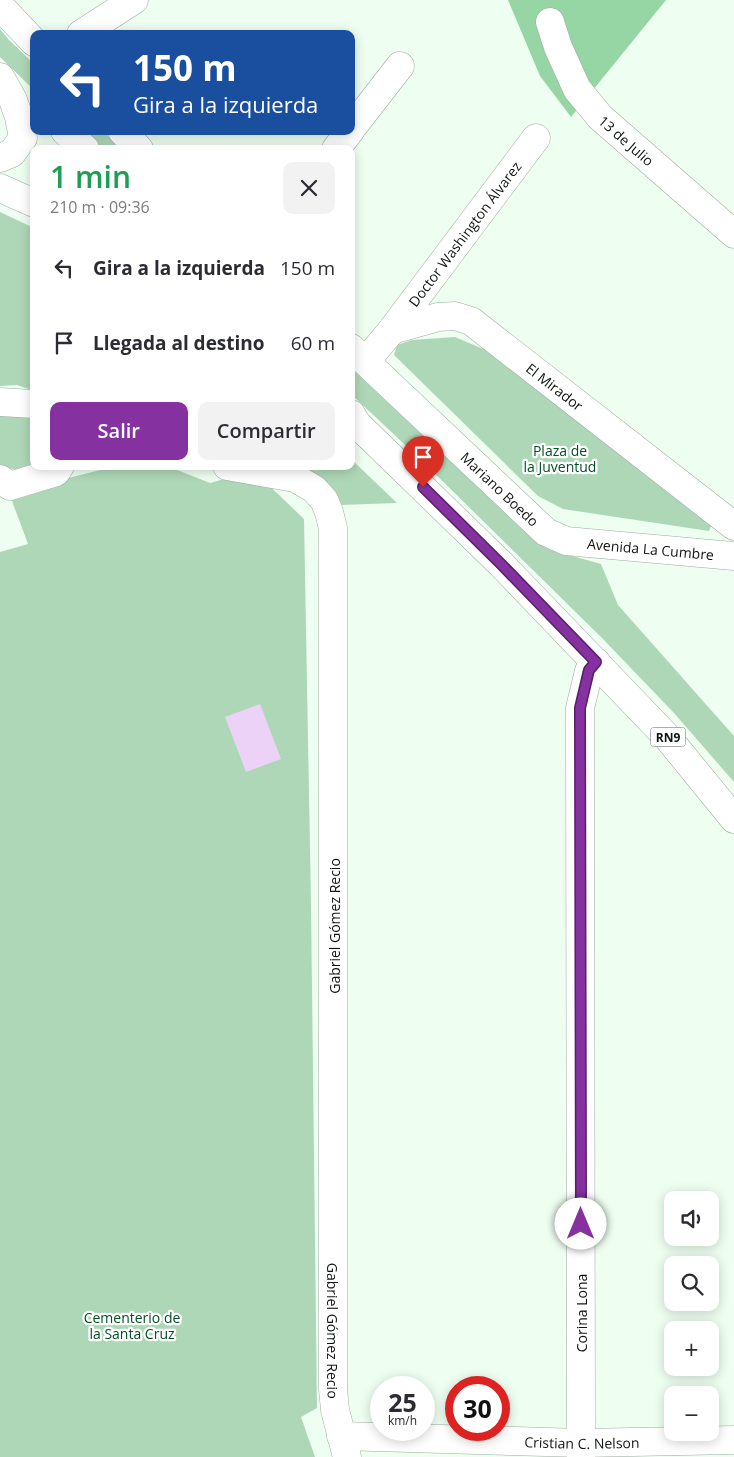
<!DOCTYPE html>
<html lang="es">
<meta charset="utf-8">
<style>
body{margin:0;font-family:"Open Sans",sans-serif;background:#f2f2f3;color:#2b2b33;height:100vh;display:flex;flex-direction:column;font-size:19px;white-space:nowrap}
*{box-sizing:border-box;margin:0}
p{font-size:16px;color:#7c7c81}
.icon{flex:none;width:28px;height:28px;fill:none;stroke:currentColor;stroke-width:2;stroke-linecap:round;stroke-linejoin:round}
.map{position:relative;flex:1;overflow:hidden}
.side{position:absolute;left:30px;top:145px;width:325px;height:325px;display:flex;flex-direction:column;background:#fff;border-radius:10px;box-shadow:0 2px 12px #0003}
.side>*{flex:none}
.guide{position:absolute;left:30px;top:30px;width:325px;height:105px;border-radius:10px;box-shadow:0 2px 12px #0003;background:#1a4fa0;color:#fff;overflow:hidden}
.buttons{position:absolute;left:664px;top:1191px;display:grid;gap:10px}
.buttons a{display:grid;place-items:center;width:55px;height:55px;border-radius:10px;background:#fff;box-shadow:0 2px 12px #0003;font-size:25px}
.speed{position:absolute;left:370px;top:1376px;display:flex;gap:10px;font-size:25px;font-weight:700;text-align:center}
.speed>*{display:grid;place-content:center;width:65px;height:65px;border-radius:50%;background:#fff;box-shadow:0 2px 12px #0003;line-height:1}
.speed small{font-size:12px;font-weight:400}
.speed .limit{border:8px solid #d22;background:#fff;color:#111}
.pin{position:absolute;display:grid;place-items:center;width:42px;height:42px;color:#fff;margin:-51px -21px;border-radius:50% 50% 50% 0;rotate:-45deg;box-shadow:0 0 5px #0007}
.pin .icon{rotate:45deg}
.me{position:absolute;width:55px;margin:-28px;rotate:0deg;stroke-linejoin:round;filter:drop-shadow(0 0 4px #0008)}
.turn{display:flex;align-items:center;gap:18px;height:105px;padding:0 20px;font-size:22px}
.turn .icon{width:65px;height:65px;stroke-width:2.5}
.turn b{display:block;font-size:35px;line-height:42px}
.round{display:grid;place-items:center;flex:none;width:52px;height:52px;border-radius:10px;background:#f2f2f3}
.overview{display:flex;align-items:center;justify-content:space-between;height:85px;padding:0 20px}
h1{font-size:30px;font-weight:600;line-height:38px;color:#1e9e55}
.button{display:flex;gap:10px;margin-top:auto;padding:10px 20px}
.button a{flex:1;height:58px;border-radius:10px;background:#8532a0;color:#fff;font-size:20px;font-weight:600;line-height:58px;text-align:center}
.button a+a{background:#f2f2f3;color:#2b2b33}
ul{padding:0;list-style:none}
li{display:flex;align-items:center;gap:15px;height:75px;padding:0 20px}
li div{flex:1}
li b{display:block;font-size:19px}
li em{font-style:normal}
.map>svg:first-child{display:block}
.green{fill:#aed7b7}
.forest{fill:#96d6a5}
.building{fill:#edd2f7}
.lines{fill:none;stroke-linecap:round;stroke-linejoin:round}
.minor-casing{stroke:#9daba0;stroke-width:29}
.tertiary-casing{stroke:#9daba0;stroke-width:29}
.trunk-casing{stroke:#9daba0;stroke-width:29}
.minor{stroke:#fff;stroke-width:28}
.tertiary{stroke:#fff;stroke-width:28}
.trunk{stroke:#fff;stroke-width:28}
.route-casing{stroke:#562068;stroke-width:12}
.route{stroke:#8532a0;stroke-width:9}
.labels{text-anchor:middle;dominant-baseline:central;stroke-width:4.5;stroke-linejoin:round;paint-order:stroke}
.shield{fill:#fff;stroke:#575a58;stroke-width:1}
.shield-label{font-size:12px;font-weight:bold;fill:#0f1410}
.street-label{font-size:14px;fill:#0f1410;stroke:#fff}
.park-label{font-size:14px;fill:#035024;stroke:#fff}
</style>
<div class="map">
<svg width="734" height="1457" viewBox="0 0 734 1457">
<rect width="100%" height="100%" fill="#eefef1"/>
<!-- green -->
<path class="green" d="M0 29 9 40 34 64V90L0 57Z
M77 131H103L121 149H95Z
M0 212 34 228V391L17 385 0 386Z
M455 337 488 351 713 521 709 531 563 509 538 496 394 355 397 345 412 340Z
M351 368 512 519 558 552 601 564 618 605 734 736V782L674 713 602 638 419 458 351 394Z
M0 412 34 414V466L28 474 0 465Z
M351 459 397 503 340 505 291 466H351Z
M116 466H167L210 483 254 471 304 519 311 903 317 1408 301 1417 315 1457H0V552L28 544 9 493Z"/>
<!-- forest -->
<path class="forest" d="M508 0H666L571 117 540 76Z"/>
<!-- building -->
<path class="building" d="M260 704 281 759 246 772 225 717Z"/>
<g class="lines">
<defs>
<g id="minor">
<path d="M0 6 34 42"/>
<path id="s1" d="M550 22 558 47 577 89 600 117 734 234"/>
<path d="M81 34 134 0"/>
<path d="M351 129 400 66"/>
<path d="M122 131 139 149"/>
<path d="M336 149 350 131"/>
<path id="s2" d="M392 330 438 317 455 316 471 321 734 526"/>
<path id="s3" d="M351 348 546 532 566 541 734 556"/>
<path id="s4" d="M366 361 392 330 536 138"/>
<path id="s5" d="M227 466 295 478 314 489 324 500 329 512 333 528V1389L335 1410 347 1457"/>
<path id="s6" d="M341 1436 581 1443 734 1440"/>
<path d="M581 1457 580 708 589 671 596 662"/>
</g>
<path id="tertiary" d="M0 402 34 404
M0 479 10 486 56 472 60 466"/>
<path id="trunk" d="M0 77 13 100 19 117 23 138 12 153 0 158
M65 131 85 149
M0 188 34 203
M351 414 357 424 501 564 668 738 734 819"/>
</defs>
<!-- minor casing -->
<use href="#minor" class="minor-casing"/>
<!-- tertiary casing -->
<use href="#tertiary" class="tertiary-casing"/>
<!-- trunk casing -->
<use href="#trunk" class="trunk-casing"/>
<!-- minor -->
<use href="#minor" class="minor"/>
<!-- tertiary -->
<use href="#tertiary" class="tertiary"/>
<!-- trunk -->
<use href="#trunk" class="trunk"/>
</g>
<g class="lines">
<defs>
<path id="route" d="M423 487 501 564 596 662 589 670 580 708 581 1224"/>
</defs>
<!-- route casing -->
<use href="#route" class="route-casing"/>
<!-- route -->
<use href="#route" class="route"/>
</g>
<g class="labels">
<!-- shield labels -->
<rect class="shield" x="650.5" y="727.5" width="35" height="19" rx="4"/>
<g class="shield-label">
<text x="668" y="737">RN9</text>
</g>
<!-- street labels -->
<g class="street-label">
<text stroke="none"><textPath href="#s1" startOffset="144">13 de Julio</textPath></text>
<text stroke="none"><textPath href="#s4" startOffset="161">Doctor Washington Álvarez</textPath></text>
<text stroke="none"><textPath href="#s2" startOffset="188">El Mirador</textPath></text>
<text stroke="none"><textPath href="#s3" startOffset="205">Mariano Boedo</textPath></text>
<text stroke="none"><textPath href="#s3" startOffset="375">Avenida La Cumbre</textPath></text>
<text transform="translate(334 926) rotate(-90)">Gabriel Gómez Recio</text>
<text transform="translate(581 1313) rotate(-90)">Corina Lona</text>
<text stroke="none"><textPath href="#s5" startOffset="938">Gabriel Gómez Recio</textPath></text>
<text stroke="none"><textPath href="#s6" startOffset="241">Cristian C. Nelson</textPath></text>
</g>
<!-- park labels -->
<g class="park-label">
<text x="560" y="450">Plaza de<tspan x="560" dy="16">la Juventud</tspan></text>
<text x="132" y="1317">Cementerio de<tspan x="132" dy="16">la Santa Cruz</tspan></text>
</g>
</g>
</svg>
<div class="buttons">
<a><svg class="icon" aria-label="sound" viewBox="0 0 24 24"><path d="M4 9h4l5-4v14l-5-4H4zM17 9q2 3 0 6"/></svg></a>
<a><svg class="icon" aria-label="search" viewBox="0 0 24 24"><circle cx="10" cy="10" r="6"/><path d="M15 15l6 6"/></svg></a>
<a>+</a>
<a>−</a>
</div>
<div class="speed"><div>25<small>km/h</small></div><div class="limit">30</div></div>
<div class="pin" style="left:423px;top:487px;background:#d93025"><svg class="icon" aria-label="arrive" viewBox="0 0 24 24"><path d="M6 21V4h12l-3 4 3 4H6"/></svg></div>
<svg class="me" style="left:581px;top:1224px" viewBox="-20 -20 40 40"><circle r="19" fill="#fff"/><path d="M0-13L10 11 0 6-10 11z" fill="#8532a0"/></svg>
<div class="guide">
<div class="turn"><svg class="icon" aria-label="left" viewBox="0 0 24 24"><path d="M17 20v-9H6M10 6l-5 5 5 5"/></svg><div><b>150 m</b>Gira a la izquierda</div></div>
</div>
<section class="side">
<div class="overview"><div><h1>1 min</h1><p>210 m · 09:36</p></div><a class="round"><svg class="icon" aria-label="close" viewBox="0 0 24 24"><path d="M6 6l12 12M18 6L6 18"/></svg></a></div>
<ul>
<li><svg class="icon" aria-label="left" viewBox="0 0 24 24"><path d="M17 20v-9H6M10 6l-5 5 5 5"/></svg><div><b>Gira a la izquierda</b></div><em>150 m</em></li>
<li><svg class="icon" aria-label="arrive" viewBox="0 0 24 24"><path d="M6 21V4h12l-3 4 3 4H6"/></svg><div><b>Llegada al destino</b></div><em>60 m</em></li>
</ul>
<div class="button"><a>Salir</a><a>Compartir</a></div>
</section>
</div>
